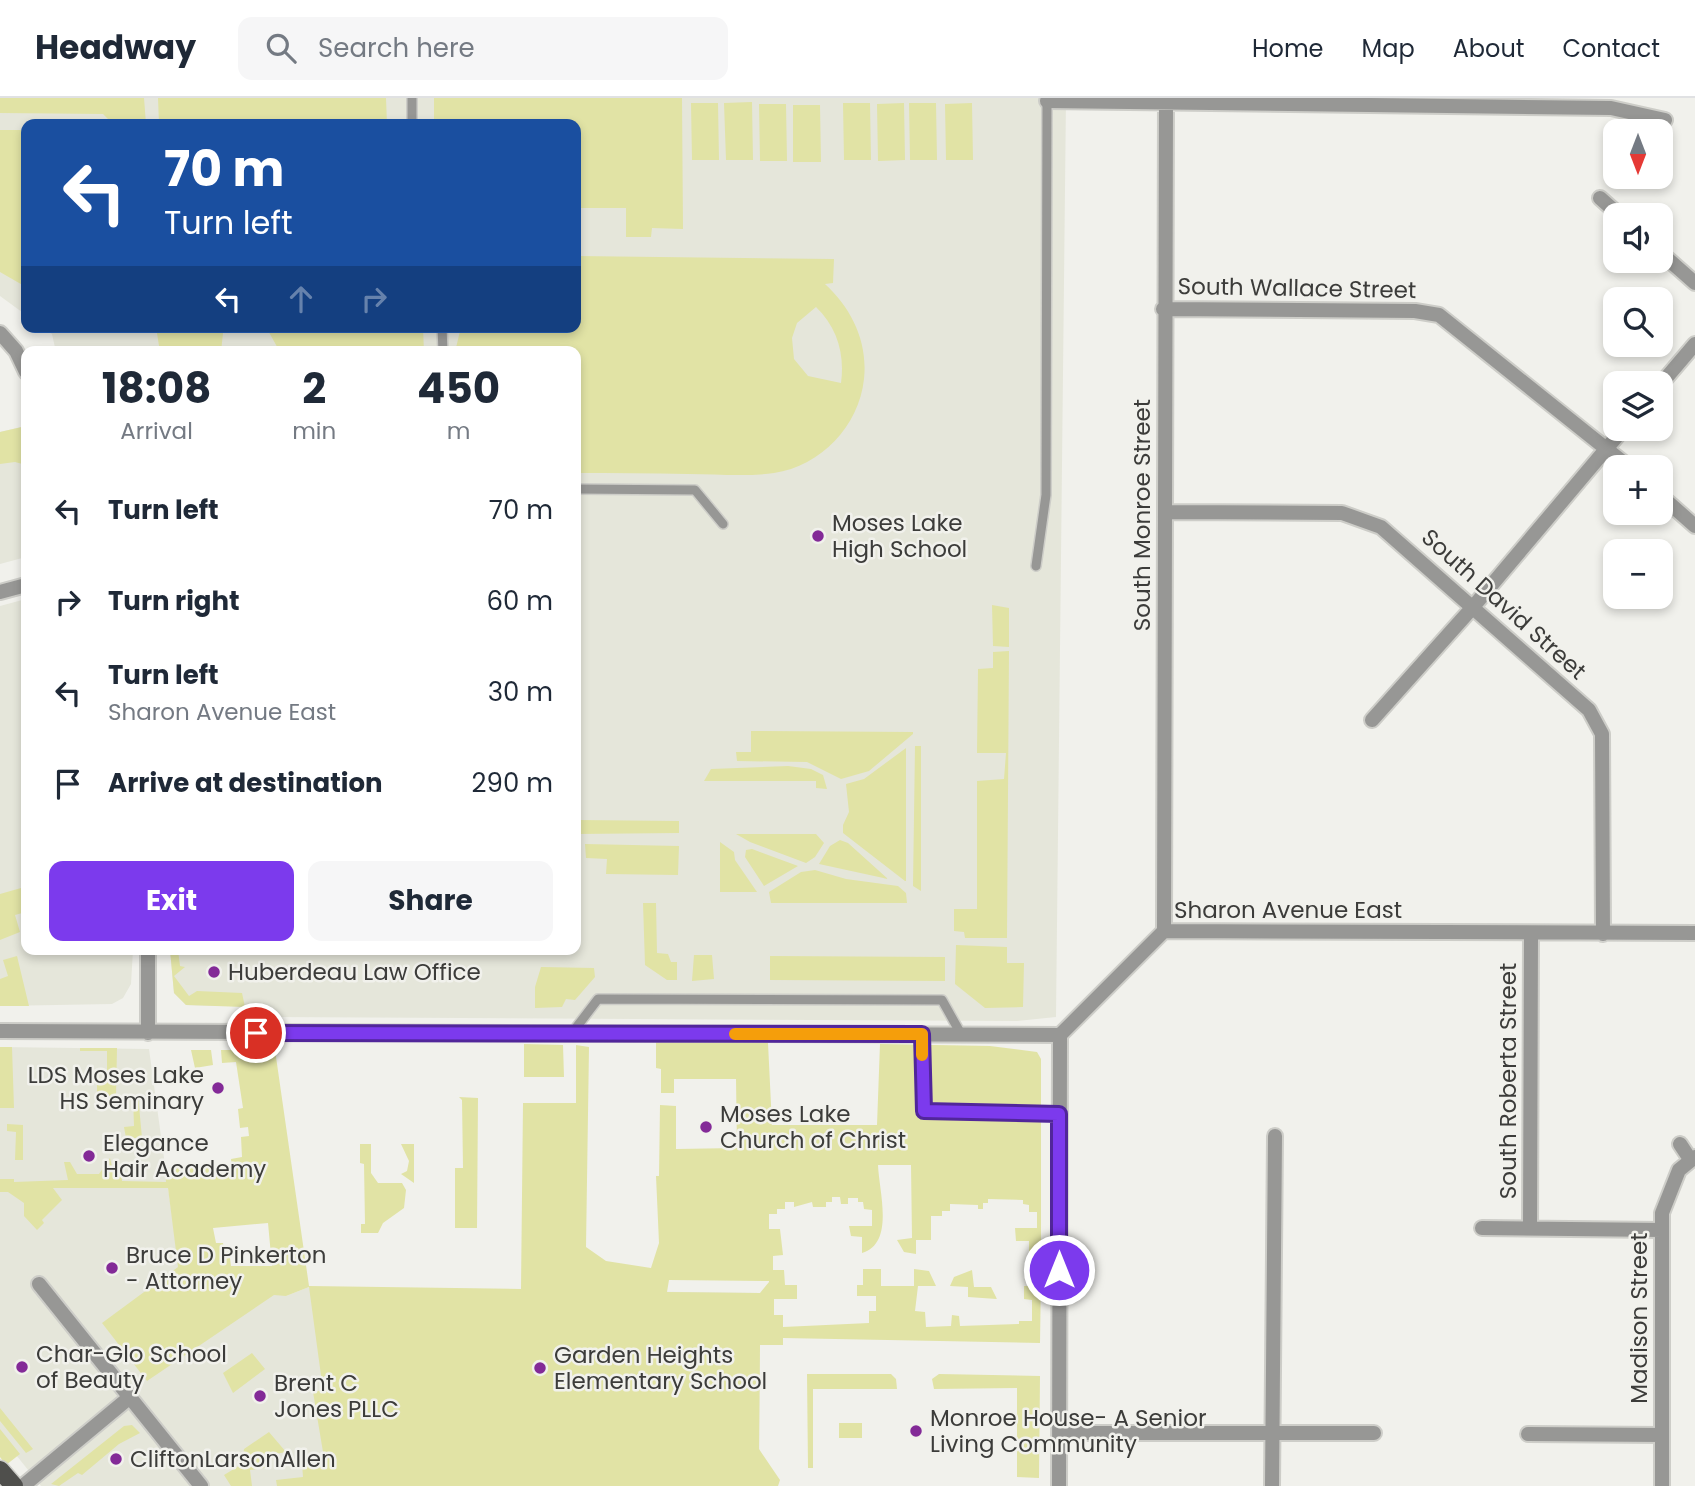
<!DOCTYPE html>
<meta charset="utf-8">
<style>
body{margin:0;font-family:Poppins,sans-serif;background:#f6f6f7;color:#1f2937;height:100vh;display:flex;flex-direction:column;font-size:26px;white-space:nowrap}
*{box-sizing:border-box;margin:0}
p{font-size:23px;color:#747a83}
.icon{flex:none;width:38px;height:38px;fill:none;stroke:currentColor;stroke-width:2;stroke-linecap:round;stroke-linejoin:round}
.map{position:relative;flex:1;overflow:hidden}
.panel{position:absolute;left:21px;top:248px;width:560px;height:609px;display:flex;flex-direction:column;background:#fff;border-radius:14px;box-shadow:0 4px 10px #0003}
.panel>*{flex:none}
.hud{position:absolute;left:21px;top:21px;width:560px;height:214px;border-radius:14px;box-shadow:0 4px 10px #0003;background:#1a4fa0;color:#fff;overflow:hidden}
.needle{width:46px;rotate:180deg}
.controls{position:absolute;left:1603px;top:21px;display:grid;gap:14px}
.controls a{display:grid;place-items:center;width:70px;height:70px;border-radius:14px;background:#fff;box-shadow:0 4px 10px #0003;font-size:35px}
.pin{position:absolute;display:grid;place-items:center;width:60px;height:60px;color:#fff;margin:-30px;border:4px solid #fff;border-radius:50%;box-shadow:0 2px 7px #0007}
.me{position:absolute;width:77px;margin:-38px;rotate:0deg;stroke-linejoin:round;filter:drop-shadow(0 0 5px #0008)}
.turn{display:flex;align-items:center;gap:24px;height:147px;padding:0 28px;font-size:32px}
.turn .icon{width:91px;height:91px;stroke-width:2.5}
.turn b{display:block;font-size:49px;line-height:60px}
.lanes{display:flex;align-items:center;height:66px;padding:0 28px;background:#0003;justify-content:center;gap:35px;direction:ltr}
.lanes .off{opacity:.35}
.eta{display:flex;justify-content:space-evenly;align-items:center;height:119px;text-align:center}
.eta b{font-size:42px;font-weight:700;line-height:49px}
.button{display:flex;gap:14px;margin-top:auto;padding:14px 28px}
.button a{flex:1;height:80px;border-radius:14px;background:#7c3aed;color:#fff;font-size:28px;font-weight:700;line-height:80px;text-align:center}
.button a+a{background:#f6f6f7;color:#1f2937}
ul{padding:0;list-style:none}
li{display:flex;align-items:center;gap:21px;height:91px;padding:0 28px}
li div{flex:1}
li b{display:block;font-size:26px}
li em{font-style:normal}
header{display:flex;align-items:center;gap:42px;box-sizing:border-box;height:98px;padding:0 35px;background:#fff;border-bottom:2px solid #e0e1e3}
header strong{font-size:33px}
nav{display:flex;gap:38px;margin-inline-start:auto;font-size:24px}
.search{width:490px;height:63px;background:#f6f6f7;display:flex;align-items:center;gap:18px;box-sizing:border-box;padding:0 24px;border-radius:14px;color:#747a83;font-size:26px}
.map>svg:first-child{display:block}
.built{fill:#e5e6da}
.green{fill:#e1e3a5;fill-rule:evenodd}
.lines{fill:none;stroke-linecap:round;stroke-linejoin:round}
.service-casing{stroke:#cdcdc8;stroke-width:12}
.minor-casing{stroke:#cdcdc8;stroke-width:18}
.primary-casing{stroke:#cdcdc8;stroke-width:21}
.service{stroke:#979795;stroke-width:9}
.minor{stroke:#979795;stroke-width:14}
.primary{stroke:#4f4f4c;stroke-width:18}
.route-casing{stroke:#51269a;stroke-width:18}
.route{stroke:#7c3aed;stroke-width:12}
.slow{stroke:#f59e0b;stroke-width:12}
.poi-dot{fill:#832a97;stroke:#f1f1ec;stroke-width:2.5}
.labels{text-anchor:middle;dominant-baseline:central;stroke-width:5;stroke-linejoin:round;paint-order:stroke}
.street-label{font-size:23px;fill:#3c3c3a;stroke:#f1f1ec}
.poi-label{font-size:23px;fill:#3c3c3a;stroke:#f1f1ec;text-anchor:start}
</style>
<header>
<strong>Headway</strong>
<div class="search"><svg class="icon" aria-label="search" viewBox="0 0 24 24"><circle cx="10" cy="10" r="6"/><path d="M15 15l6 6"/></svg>Search here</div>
<nav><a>Home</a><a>Map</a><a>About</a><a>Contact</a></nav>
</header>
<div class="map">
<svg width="1695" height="1388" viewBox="0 0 1695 1388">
<rect width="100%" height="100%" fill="#f1f1ec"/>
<!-- built -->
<path class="built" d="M0 0H1066L1056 919 1017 923 270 919 268 909 186 907 174 895 170 852H576V254H56L52 236 42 229H576V26H26V217L0 198Z
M26 328V459L0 466V334Z
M26 501V852H133L131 886 123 900 112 906 0 908V508Z
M0 949 149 951 179 1169H272L286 1198 309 1189 760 1195 759 1388H41L0 1337Z"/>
<!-- green -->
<path class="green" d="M0 0H144L146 26H113L103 16 0 15Z
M158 0H386L387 26H159Z
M434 0H682L683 131 652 130 651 139H626V110H576V26H434Z
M752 4 753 62H726L724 5Z
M691 5H718L719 62H692Z
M843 5H870L871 62H844Z
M904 5 905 62 878 63 877 6Z
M909 5H936L937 62H910Z
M972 5 973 62H946L945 6Z
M759 6H786L787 63H760Z
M793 7H820L821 64H793Z
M0 32H26V189L0 174Z
M576 158 834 161 833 185 825 186C852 211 868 244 864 281 859 328 821 368 774 375 746 379 717 376 688 376 651 375 613 375 576 375V254H455L460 233 454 232V229H576ZM816 209C837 229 845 256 841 285L808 278 794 261 792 240 797 225Z
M156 229H229L223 235 221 254H160Z
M266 229H423L424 254H280Z
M26 328V367L15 364 0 366V334Z
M992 507 1009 510V549L993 548Z
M1009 553 1007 840H965L964 834 954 833V811H977V683L1004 681 1006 655H977L978 571 993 570V554Z
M751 633 913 634V636L869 673 841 681 807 664 737 663 736 654H751Z
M915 648H921V793L913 788Z
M906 650V783H905L843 735V727L849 714 846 686 864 681Z
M788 668 811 671 823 677 827 691 816 690V683H704L711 671Z
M577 722 679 723V735L577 736Z
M736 736H816L824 745 815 759 806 765 750 744Z
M840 742 848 745 888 781 819 766 830 748Z
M720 744 734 754 735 762 757 794H720Z
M585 746 679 748 678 777 606 776 607 761 586 760Z
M752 751 798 768 764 788 745 759 746 752Z
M815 772 846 781 898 788 906 795 907 805H771L769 794 801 774Z
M21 790 26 791V814L15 817 20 834 0 842V796Z
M643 805H656L657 855 668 856 671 864H677V882H667L645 867Z
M956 847 1007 849V865H1024L1023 909 985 910 955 886Z
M170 852H178L180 868 185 869 174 878 189 898 197 893 242 895 245 909 186 907 174 895Z
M694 857H712L714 881 692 883Z
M17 858 29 908H0V881L8 878 3 862Z
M770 858 945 859V883L770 882Z
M541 869 594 870 595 879 575 902 566 901 562 909 535 910V889Z
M656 944 768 945 772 1027H877L880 946 990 948 1037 954 1041 961V1156H1029V1143H1016L1015 1130H1037V1114H1029V1107L1023 1106V1102L988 1101V1105H983V1111H978V1107L950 1106V1113H942V1118H931V1142H916V1156L904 1154 897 1142 912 1140 911 1067H878C879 1094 895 1145 862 1155V1139L851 1138 849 1128H872V1112L864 1111 863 1104H858V1100H848V1106H841L840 1099H832V1104H826V1109H813L812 1104 794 1109V1104H785V1111H777V1116H769V1131H780L783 1157 773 1158V1172H784L785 1187H797V1201H774V1217H783V1229L869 1225V1213H876V1198H857V1187H863V1171H881V1188H914V1171L929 1173 936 1188H918L915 1213 925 1214 926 1229 951 1228 952 1217 959 1218 960 1228 1019 1226V1223H1032V1202L1024 1201V1188H1030V1174L1041 1177 1040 1245 783 1240V1247H760L759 1351 780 1382 778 1388H277L276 1382 303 1379 302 1366H325L313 1294 323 1292 309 1189 286 1198 274 1197 147 1283 102 1225 178 1169 168 1090H53L62 1102 42 1122 44 1125 37 1132 24 1118V1105L8 1094H0V1081H14V1084L68 1082 64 1064H70L77 1076H99L110 1060 113 1073 121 1074 122 1083 166 1084 165 1070 213 1065 217 1074 232 1073 231 1061 242 1059 241 1039 249 1038 248 1029 240 1030 238 1011 243 1010 236 964 222 965 221 952H275L309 1188 521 1191 523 1005H576V947L589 949 586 1149 606 1163 651 1170 659 1145 656 1078H659L660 1007 676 1008V1051L737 1050 736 981H674V995H661V971L656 970ZM268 1125 272 1168H231L229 1153 225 1154 223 1145H216L213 1130ZM669 1182 769 1183V1184L760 1195 667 1194Z
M524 946 563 947 564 979H524Z
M0 949H12L14 1010H0Z
M80 950H117L116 999 97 1000V984L107 983V953H80Z
M191 952H211L213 967 195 970Z
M138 997 142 1040H126L124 1029 134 1028 133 999Z
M459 999 478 1000 477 1130H455V1070H463L462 1002Z
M7 1026 23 1027V1062H15L16 1034 7 1033Z
M360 1046H371V1075L378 1085H402L406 1092 404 1110 383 1125 378 1135H361V1126H365L364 1066 360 1065Z
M401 1046H414V1085L401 1076 407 1073 409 1063Z
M972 1172 974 1189H991L997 1201 968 1199V1189L950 1188 954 1179Z
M252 1255 265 1271 233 1295 223 1275Z
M807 1276H891L896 1281 897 1291H813V1370H808Z
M939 1276 1040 1278 1039 1380 1017 1379V1290L934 1291 932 1281Z
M0 1310 33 1351 26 1355 0 1323Z
M839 1325H862V1340H839Z
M132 1327 140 1335 119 1346 82 1377 78 1375 59 1388 51 1386 124 1328Z
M0 1331 20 1356 6 1367 0 1359Z
M269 1334 286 1354 270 1357 271 1369 250 1372 252 1388H231L224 1377 242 1366 244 1351Z"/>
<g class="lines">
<defs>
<path id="service" d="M412 26V0
M442 229 443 254
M576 391 695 392 723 426
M1036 468 1046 397 1047 0
M572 935 598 901 942 902 961 936
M922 936 924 1013 1059 1016"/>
<path id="minor" d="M1047 3 1611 10 1665 22
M1600 100 1619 117
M1661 155 1695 185
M1163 211 1415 213 1439 217 1629 369
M0 235 16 253 26 274
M1661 286 1695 246
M1661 398 1695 428
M1166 414 1342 415 1381 429 1589 612 1602 636 1603 836
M0 494 26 487
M1372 622 1473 509 1623 331
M1164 833 1166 0
M0 933 1060 937 1164 833 1695 835
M148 935V852
M1680 1046 1690 1061
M1530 1129 1531 836
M1482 1130 1662 1132
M39 1186 201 1388
M1060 1335H1374
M1528 1336 1662 1337
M23 1388 130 1299
M1059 1388 1060 937
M1272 1388 1275 1038
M1662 1388V1115L1679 1072 1695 1059"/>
<path id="primary" d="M0 1372 14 1388"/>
</defs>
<!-- service casing -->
<use href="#service" class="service-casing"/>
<!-- minor casing -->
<use href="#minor" class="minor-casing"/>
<!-- primary casing -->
<use href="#primary" class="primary-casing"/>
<!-- service -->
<use href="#service" class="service"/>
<!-- minor -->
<use href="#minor" class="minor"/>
<!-- primary -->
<use href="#primary" class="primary"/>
</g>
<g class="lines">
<defs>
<path id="route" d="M256 935 922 936 924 1013 1059 1016V1172"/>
</defs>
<!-- route casing -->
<use href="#route" class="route-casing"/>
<!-- route -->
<use href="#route" class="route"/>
<!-- slow -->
<path class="slow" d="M735 936H922V957"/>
</g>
<!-- markers -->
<g class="poi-dot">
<circle cx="818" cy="438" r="7"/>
<circle cx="214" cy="874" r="7"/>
<circle cx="218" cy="990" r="7"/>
<circle cx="706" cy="1029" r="7"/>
<circle cx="89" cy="1058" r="7"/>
<circle cx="112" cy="1170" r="7"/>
<circle cx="22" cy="1269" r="7"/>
<circle cx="540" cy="1270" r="7"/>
<circle cx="260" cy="1298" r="7"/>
<circle cx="916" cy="1333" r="7"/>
<circle cx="116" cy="1361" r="7"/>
</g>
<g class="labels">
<!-- street labels -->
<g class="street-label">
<text transform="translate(1297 190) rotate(1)">South Wallace Street</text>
<text transform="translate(1142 417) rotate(-90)">South Monroe Street</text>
<text transform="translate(1504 506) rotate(42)">South David Street</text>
<text x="1288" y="812">Sharon Avenue East</text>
<text transform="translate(1508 983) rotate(-90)">South Roberta Street</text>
<text transform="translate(1639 1220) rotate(-90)">Madison Street</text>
</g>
<!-- poi labels -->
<g class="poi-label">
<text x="832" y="425">Moses Lake<tspan x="832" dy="26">High School</tspan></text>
<text x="228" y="874">Huberdeau Law Office</text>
<text x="204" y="977" text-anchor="end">LDS Moses Lake<tspan x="204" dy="26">HS Seminary</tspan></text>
<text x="720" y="1016">Moses Lake<tspan x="720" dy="26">Church of Christ</tspan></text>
<text x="103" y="1045">Elegance<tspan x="103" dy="26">Hair Academy</tspan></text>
<text x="126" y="1157">Bruce D Pinkerton<tspan x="126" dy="26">- Attorney</tspan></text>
<text x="36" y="1256">Char-Glo School<tspan x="36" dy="26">of Beauty</tspan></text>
<text x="554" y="1257">Garden Heights<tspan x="554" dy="26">Elementary School</tspan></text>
<text x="274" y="1285">Brent C<tspan x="274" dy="26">Jones PLLC</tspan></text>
<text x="930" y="1320">Monroe House- A Senior<tspan x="930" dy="26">Living Community</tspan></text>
<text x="130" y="1361">CliftonLarsonAllen</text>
</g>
</g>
</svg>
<div class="controls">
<a><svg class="needle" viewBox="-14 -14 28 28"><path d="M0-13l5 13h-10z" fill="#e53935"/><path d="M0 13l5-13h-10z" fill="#747a83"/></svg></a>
<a><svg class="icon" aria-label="sound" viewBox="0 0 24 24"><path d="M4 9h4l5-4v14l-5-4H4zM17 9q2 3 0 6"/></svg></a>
<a><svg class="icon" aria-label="search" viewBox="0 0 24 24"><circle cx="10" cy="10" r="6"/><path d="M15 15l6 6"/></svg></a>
<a><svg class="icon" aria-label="layers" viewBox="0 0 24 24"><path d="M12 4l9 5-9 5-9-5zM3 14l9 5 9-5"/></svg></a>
<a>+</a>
<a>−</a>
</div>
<div class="pin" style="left:256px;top:935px;background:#d93025"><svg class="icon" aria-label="arrive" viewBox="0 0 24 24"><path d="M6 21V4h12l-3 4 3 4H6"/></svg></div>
<svg class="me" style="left:1059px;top:1172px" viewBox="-20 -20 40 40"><circle r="17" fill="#7c3aed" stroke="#fff" stroke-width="3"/><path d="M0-11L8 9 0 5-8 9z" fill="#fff"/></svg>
<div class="hud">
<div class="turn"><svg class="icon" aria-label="left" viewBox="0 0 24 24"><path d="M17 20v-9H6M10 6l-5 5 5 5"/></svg><div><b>70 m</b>Turn left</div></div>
<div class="lanes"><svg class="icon" aria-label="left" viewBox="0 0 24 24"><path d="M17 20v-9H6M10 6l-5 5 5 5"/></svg><svg class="icon off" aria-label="ahead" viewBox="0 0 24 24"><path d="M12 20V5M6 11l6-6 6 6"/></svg><svg class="icon off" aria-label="right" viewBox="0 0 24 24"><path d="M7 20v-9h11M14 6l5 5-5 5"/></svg></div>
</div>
<section class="panel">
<div class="eta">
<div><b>18:08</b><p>Arrival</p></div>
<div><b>2</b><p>min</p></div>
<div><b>450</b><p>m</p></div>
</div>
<ul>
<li><svg class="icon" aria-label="left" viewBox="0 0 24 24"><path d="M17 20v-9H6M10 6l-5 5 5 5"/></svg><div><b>Turn left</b></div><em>70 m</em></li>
<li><svg class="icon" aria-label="right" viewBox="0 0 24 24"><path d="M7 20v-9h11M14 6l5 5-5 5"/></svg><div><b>Turn right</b></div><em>60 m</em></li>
<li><svg class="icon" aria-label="left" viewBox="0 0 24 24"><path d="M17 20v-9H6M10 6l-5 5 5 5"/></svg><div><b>Turn left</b><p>Sharon Avenue East</p></div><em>30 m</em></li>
<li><svg class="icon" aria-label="arrive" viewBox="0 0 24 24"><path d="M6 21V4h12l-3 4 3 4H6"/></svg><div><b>Arrive at destination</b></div><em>290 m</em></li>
</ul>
<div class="button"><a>Exit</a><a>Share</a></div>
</section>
</div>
